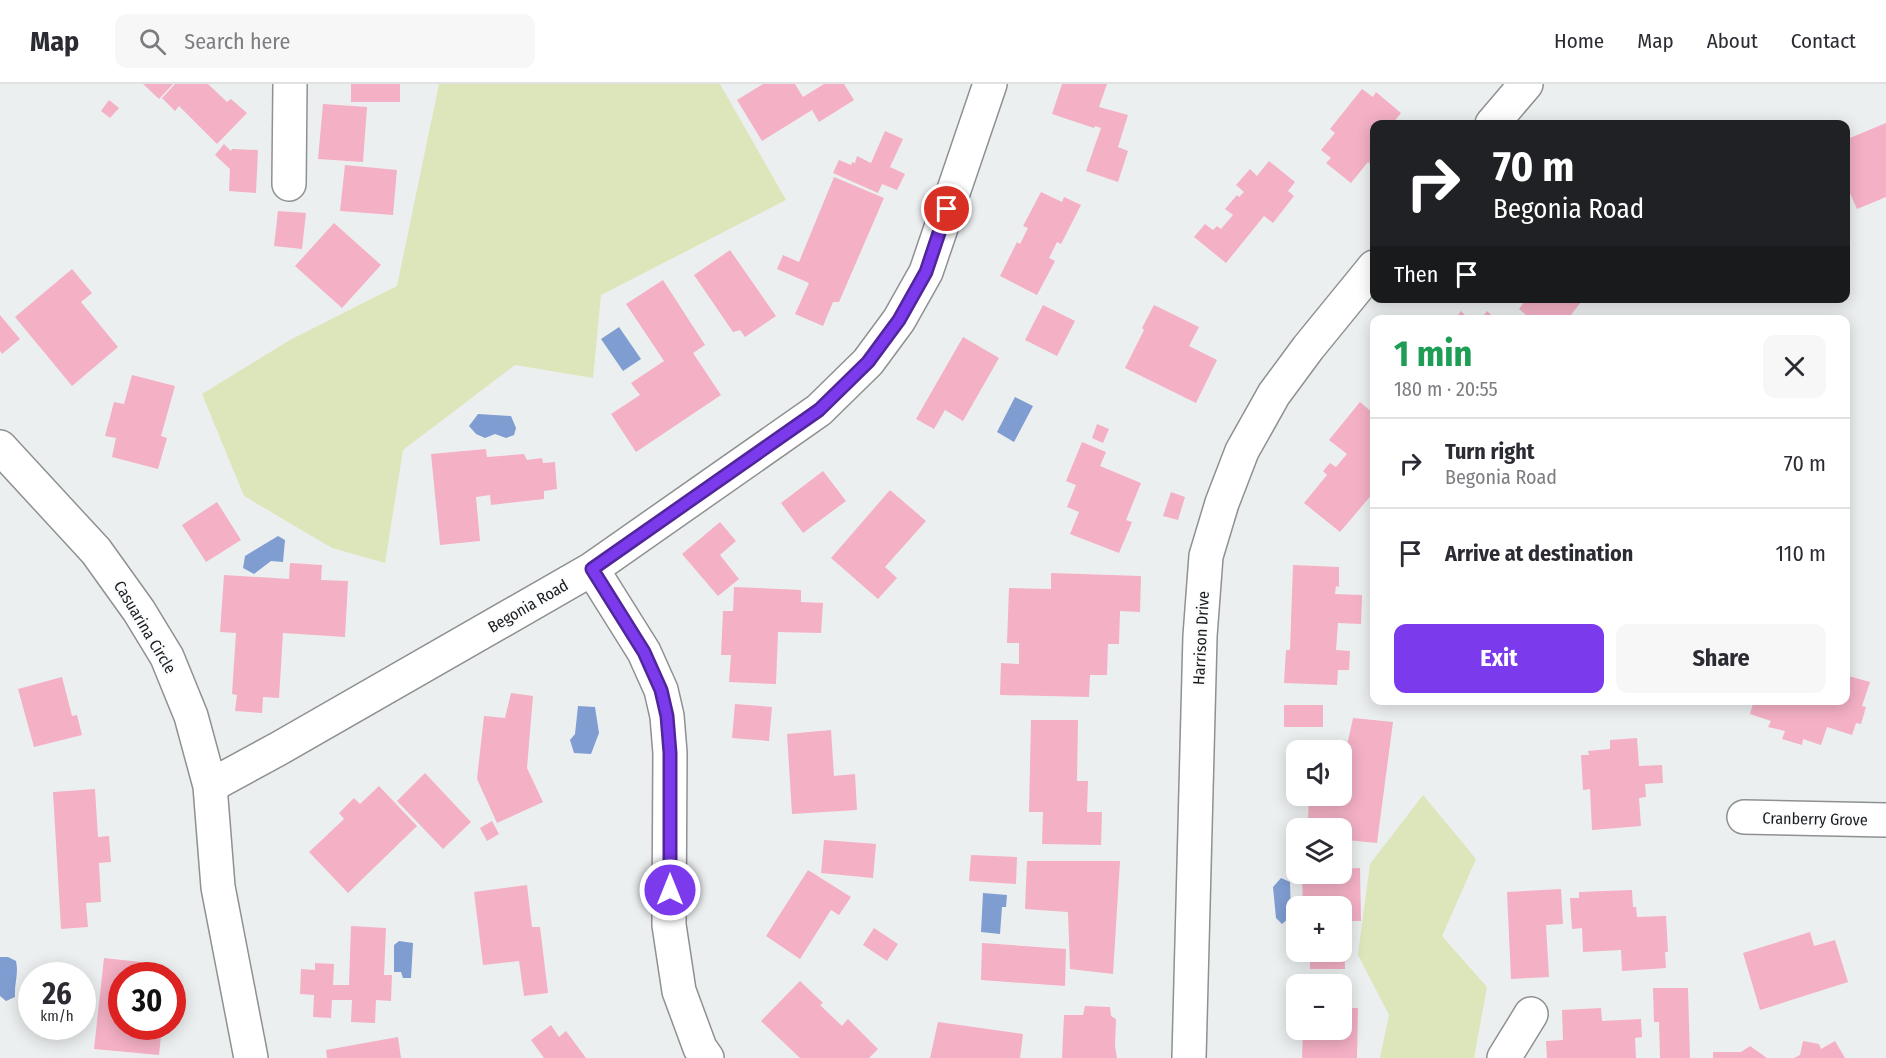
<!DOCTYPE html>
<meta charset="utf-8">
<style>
body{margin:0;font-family:"Fira Sans Condensed",sans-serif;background:#f7f7f7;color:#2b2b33;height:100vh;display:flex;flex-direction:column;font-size:22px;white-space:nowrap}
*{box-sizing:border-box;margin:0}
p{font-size:20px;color:#7c7c81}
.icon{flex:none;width:33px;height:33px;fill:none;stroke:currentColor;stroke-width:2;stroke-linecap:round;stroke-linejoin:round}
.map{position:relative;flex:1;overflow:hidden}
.sheet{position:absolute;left:1370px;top:231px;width:480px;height:390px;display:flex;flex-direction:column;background:#fff;border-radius:12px;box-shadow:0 3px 15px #0003}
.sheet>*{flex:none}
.banner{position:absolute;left:1370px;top:36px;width:480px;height:183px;border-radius:12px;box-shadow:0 3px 15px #0003;background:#202124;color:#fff;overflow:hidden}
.buttons{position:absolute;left:1286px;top:656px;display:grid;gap:12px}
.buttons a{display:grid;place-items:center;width:66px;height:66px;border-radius:12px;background:#fff;box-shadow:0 3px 15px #0003;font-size:30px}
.speed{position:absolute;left:18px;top:878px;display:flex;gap:12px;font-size:30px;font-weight:700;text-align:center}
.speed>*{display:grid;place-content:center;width:78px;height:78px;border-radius:50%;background:#fff;box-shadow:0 3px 15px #0003;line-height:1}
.speed small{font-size:15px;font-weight:400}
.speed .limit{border:9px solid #d22;background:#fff;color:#111}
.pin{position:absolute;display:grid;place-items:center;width:51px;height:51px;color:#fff;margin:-26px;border:3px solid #fff;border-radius:50%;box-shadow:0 2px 6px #0007}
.me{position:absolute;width:66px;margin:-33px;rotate:0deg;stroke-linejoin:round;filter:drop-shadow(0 0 4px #0008)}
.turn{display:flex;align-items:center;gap:21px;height:126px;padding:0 24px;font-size:27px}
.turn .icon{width:78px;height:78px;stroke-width:2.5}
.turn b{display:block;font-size:42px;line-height:51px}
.then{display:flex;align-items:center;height:57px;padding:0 24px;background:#0003;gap:12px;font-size:22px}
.round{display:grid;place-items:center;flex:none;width:63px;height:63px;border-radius:12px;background:#f7f7f7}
.headline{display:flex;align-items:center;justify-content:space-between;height:102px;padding:0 24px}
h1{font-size:36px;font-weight:700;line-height:45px;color:#1e9e55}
.button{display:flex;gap:12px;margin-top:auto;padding:12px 24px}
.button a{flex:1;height:69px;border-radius:12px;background:#7c3aed;color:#fff;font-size:24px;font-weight:700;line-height:69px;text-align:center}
.button a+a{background:#f7f7f7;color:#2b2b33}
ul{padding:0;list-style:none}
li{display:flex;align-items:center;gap:18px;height:90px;padding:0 24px;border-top:2px solid #e1e1e2}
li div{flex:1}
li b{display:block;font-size:22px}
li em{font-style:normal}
header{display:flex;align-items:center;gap:36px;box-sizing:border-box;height:84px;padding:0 30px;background:#fff;border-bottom:2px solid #e1e1e2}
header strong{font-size:28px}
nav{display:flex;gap:33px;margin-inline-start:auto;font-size:21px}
.search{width:420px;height:54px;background:#f7f7f7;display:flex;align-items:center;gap:15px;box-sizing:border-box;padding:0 21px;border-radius:12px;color:#7c7c81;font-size:22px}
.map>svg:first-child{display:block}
.green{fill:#dde5ba}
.water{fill:#7f9dd1}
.building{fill:#f4b0c5}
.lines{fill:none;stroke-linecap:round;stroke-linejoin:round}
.minor-casing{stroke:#8e9091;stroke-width:36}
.minor{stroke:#fff;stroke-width:33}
.route-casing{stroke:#51269a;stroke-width:15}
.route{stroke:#7c3aed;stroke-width:10}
.labels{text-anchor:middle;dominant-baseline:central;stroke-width:4.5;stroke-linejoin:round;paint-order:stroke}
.street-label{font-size:16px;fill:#1b1c1d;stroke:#fafcfe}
</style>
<header>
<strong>Map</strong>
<div class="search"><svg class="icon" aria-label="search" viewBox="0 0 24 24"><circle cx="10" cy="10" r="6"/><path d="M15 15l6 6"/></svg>Search here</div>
<nav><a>Home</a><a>Map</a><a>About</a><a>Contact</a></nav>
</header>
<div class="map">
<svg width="1886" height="974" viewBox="0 0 1886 974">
<rect width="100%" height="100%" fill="#eceff0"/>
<!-- green -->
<path class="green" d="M439 0H720L786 116 601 211 593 294 515 281 403 366 385 479 332 464 244 412 202 310 290 256 397 202Z
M1423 711 1476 775 1442 852 1487 903 1474 974H1380L1389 931 1358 871 1370 780Z"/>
<!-- water -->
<path class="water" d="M619 243 641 275 623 287 601 255Z
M1015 313 1033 322 1014 358 997 348Z
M478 330 511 332 516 344 514 351 506 354 495 350 485 354 476 350 469 342Z
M278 452 285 456 283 478 271 477 254 490 243 484 245 472Z
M578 622 595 623 599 649 591 670 574 669 570 656 575 650Z
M1281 794 1290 798 1291 832 1282 840 1276 834 1273 803Z
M983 809 1007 811 1006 823H1002L1000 850 981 848Z
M399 857 413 859 411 894H403L401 888H394V861Z
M0 873H8L16 877C19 890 14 900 15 913L6 917 0 912Z"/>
<!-- building -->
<path class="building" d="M143 0H173L159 15Z
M175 0H208L227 18 231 15 247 29 217 60 179 22 175 27 162 14Z
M351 0H400V18H351Z
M763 0H795L803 13 824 0H844L854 16 819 38 812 26 762 57 737 16Z
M1062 0H1107L1099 23 1128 31 1118 63 1128 67 1118 98 1086 87 1101 44 1095 42 1094 44 1052 30Z
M1362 5 1373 13 1376 8 1401 29 1392 40H1374V75L1370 80 1368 78 1351 99 1326 79 1331 74 1321 66 1335 49 1330 45Z
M109 16 119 24 110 34 101 27Z
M323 20 367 23 363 78 318 75Z
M1886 39V113L1857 125 1845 98V56Z
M885 47 903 55 890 83 905 90 897 106 882 100 878 109 833 89 839 76 851 81 852 78 855 79 857 72 871 79Z
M224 60 231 67 232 65 258 66 256 109 229 107 230 85 215 71Z
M1269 77 1295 98 1288 107 1294 112 1273 139 1264 132 1226 179 1194 153 1205 140 1213 146 1217 142 1221 145 1233 131 1225 125 1237 111 1239 113 1244 108 1236 101 1250 85 1257 92Z
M345 81 397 86 393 131 340 127Z
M834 93 884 114 839 218H833L823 242 795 230 809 199 777 185 783 171 799 178Z
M1041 108 1062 118 1064 113 1081 121 1061 160 1057 158 1049 174 1055 177 1037 211 1000 192 1017 158 1020 160 1028 144 1023 142Z
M278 127 306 129 302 165 274 162Z
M334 139 381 181 342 224 295 182Z
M730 166 776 232 745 253 740 246 733 248 694 191Z
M72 185 92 209 81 218 118 263 72 302 15 233Z
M663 196 705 261 693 269 721 311 636 368 611 330 640 311 631 299 664 277 626 220Z
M1527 214H1584L1567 236H1532L1519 225Z
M1043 221 1075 237 1057 272 1025 256Z
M1154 221 1199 243 1189 262 1217 276 1196 319 1125 284 1144 246 1142 244Z
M1461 227 1470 236H1454Z
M1487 227 1497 236H1480Z
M0 231 20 255 2 270 0 267Z
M963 253 999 274 963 337 945 326 934 345 916 335Z
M132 291 175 302 161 352 167 354 158 385 112 373 116 354 105 352 114 318 124 320Z
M1360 318 1374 330V408L1340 448 1304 419 1327 391 1323 387 1330 379 1336 383 1347 370 1329 356Z
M1097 340 1109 345 1103 359 1092 354Z
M1082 358 1106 368 1100 382 1141 399 1126 436 1132 438 1119 469 1070 450 1079 428 1067 423 1076 401 1066 397Z
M486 365 487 373 524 370 527 376 542 374 543 379 555 378 557 405 544 407V415L491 421 490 411 476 413 480 457 440 461 431 370Z
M823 387 846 417 803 449 781 419Z
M890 406 926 437 885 483 897 494 878 515 831 474Z
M1171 408 1185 413 1178 436 1163 432Z
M217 418 241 456 206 478 182 441Z
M720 438 736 457 720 471 739 495 718 512 682 470Z
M290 479 322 481 321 496 348 497 345 553 283 549 279 614 263 613 262 629 235 627 237 611 232 610 236 549 220 548 224 491 289 495Z
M1293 481 1339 483V503L1336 502 1335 510 1362 511 1361 540 1338 539 1336 566 1350 567 1349 586H1338L1337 601 1284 599 1286 566H1290Z
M1051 489 1141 492 1140 528 1120 527 1119 560H1108L1107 591H1090L1089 613 1000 611 1001 579 1019 580V559H1007L1009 504 1051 505Z
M734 503 801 506V518L823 519 821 549 778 548 776 600 729 598 731 571H721L723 527H733Z
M1845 591 1870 598 1862 622 1866 623 1861 640 1856 639 1852 651 1827 643 1821 661 1803 655 1802 661 1782 655 1785 647 1768 643 1771 637 1750 630 1754 616H1807L1814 618V616H1824L1837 620V616H1845Z
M62 593 72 632 77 631 82 651 34 663 18 605Z
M511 609 533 612 527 684 543 718 497 739 477 695 484 632 505 634Z
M735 620 772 623 769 657 732 654Z
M1284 621H1323V643H1284Z
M1353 634 1393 638 1377 759 1346 756 1348 739 1308 735 1309 711H1341V689Z
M1031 636H1078L1077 697H1088L1087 728H1102L1101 761 1042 760 1043 728H1029Z
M831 646 834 692 855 690 857 726 792 730 787 650Z
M1637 654 1639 682 1662 681 1663 699 1645 700 1646 713 1639 714 1641 742 1592 746 1590 705 1583 706 1581 671H1589L1588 667 1610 665V656Z
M425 689 471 738 443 765 397 717Z
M379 702 417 742 348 809 309 768 344 735 339 729 354 714 360 720Z
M95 705 98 753 109 752 111 778 99 779 101 818 86 819 88 843 61 845 53 708Z
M492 737 499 750 487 757 480 744Z
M824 756 876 760 873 794 821 789Z
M971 771 1017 773 1016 800 969 797Z
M1027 777H1120L1113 890 1070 885 1068 828 1025 825Z
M1360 784 1361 837H1344L1345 885H1310V870H1291L1290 835H1296V867H1341V822H1303L1302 792 1329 791V789H1341V785Z
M808 786 851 813 839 831 831 826 800 875 766 852Z
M527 801 532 843H540L548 909 524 912 519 877 483 881 474 808Z
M1561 805 1563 840 1546 841 1549 893 1511 895 1507 808Z
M1632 806 1633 823H1636L1637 833 1666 832 1668 868H1665L1666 884 1622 887 1621 866 1583 868 1582 844 1572 845 1570 814H1579V808Z
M351 842 386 844 384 891H392L391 917 376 916 375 939 351 938 352 916H332L331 934 313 933 314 911 300 910 301 885 315 886V879L334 880 333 901H349Z
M874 844 898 860 887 877 863 861Z
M1810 848 1814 862 1835 856 1848 898 1760 926 1743 869Z
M982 859 1066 865 1065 902 981 896Z
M104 874 150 879 149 891H122V942H162L159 971 94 965Z
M800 897 823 919 820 921 842 942 848 935 878 965 869 974H800L761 937Z
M1653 904H1688L1690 974H1660L1659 938H1654Z
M1085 922 1110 923 1111 932 1116 935 1115 962 1117 974H1062L1064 931H1083Z
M1341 924H1358L1357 974H1302L1303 948H1309V945H1341Z
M1601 924 1602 937 1641 935 1642 953 1635 954 1636 974H1547L1546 957 1563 956 1562 926Z
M938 938 1023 950 1020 974H930Z
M551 941 559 953 566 947 586 974H544L531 956Z
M398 953 401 974H327L326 966Z
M1803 957 1819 960 1821 965 1835 957 1845 974H1794L1800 971Z
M1750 962 1767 974H1713V968H1741Z"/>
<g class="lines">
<defs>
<path id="minor" d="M1492 40 1526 0
M289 100 290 0
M0 363 96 467 139 527 167 573 191 632 210 702 218 803 251 974
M592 485 644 568 661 606 667 632 670 669 669 841 679 907 700 964 707 974
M210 702 278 665 592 485 819 326 868 278 899 236 926 188 990 0
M1744 733 1886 736
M1189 974 1200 552 1206 472 1222 419 1242 367 1274 310 1308 264 1374 183
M1504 974 1531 930"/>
</defs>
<!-- minor casing -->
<use href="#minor" class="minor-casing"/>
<!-- minor -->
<use href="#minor" class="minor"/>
</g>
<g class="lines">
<defs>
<path id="route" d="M670 806V669L667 632 661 606 644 568 592 485 819 326 868 278 899 236 926 188 947 125"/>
</defs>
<!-- route casing -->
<use href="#route" class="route-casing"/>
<!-- route -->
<use href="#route" class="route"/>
</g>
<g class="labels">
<!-- street labels -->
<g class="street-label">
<text transform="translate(528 522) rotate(-30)">Begonia Road</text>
<text transform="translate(145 543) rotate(59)">Casuarina Circle</text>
<text transform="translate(1201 554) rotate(-87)">Harrison Drive</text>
<text transform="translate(1815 735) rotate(1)">Cranberry Grove</text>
</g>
</g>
</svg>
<div class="buttons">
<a><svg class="icon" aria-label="sound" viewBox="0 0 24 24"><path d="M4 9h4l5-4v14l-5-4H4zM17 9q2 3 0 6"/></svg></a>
<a><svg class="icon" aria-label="layers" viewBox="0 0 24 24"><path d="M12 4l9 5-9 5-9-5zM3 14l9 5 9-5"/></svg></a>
<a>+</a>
<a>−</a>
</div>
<div class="speed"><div>26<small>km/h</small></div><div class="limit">30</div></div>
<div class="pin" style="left:947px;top:125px;background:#d93025"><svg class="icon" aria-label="arrive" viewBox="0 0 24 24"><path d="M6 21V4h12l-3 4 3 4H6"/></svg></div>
<svg class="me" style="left:670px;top:806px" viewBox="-20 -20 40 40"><circle r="17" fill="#7c3aed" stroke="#fff" stroke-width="3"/><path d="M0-11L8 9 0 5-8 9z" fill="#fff"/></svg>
<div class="banner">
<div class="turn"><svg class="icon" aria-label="right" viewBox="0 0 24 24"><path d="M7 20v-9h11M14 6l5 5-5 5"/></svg><div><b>70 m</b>Begonia Road</div></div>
<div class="then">Then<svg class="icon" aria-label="arrive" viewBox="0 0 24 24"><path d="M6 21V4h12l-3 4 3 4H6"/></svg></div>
</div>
<section class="sheet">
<div class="headline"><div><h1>1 min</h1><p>180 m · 20:55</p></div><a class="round"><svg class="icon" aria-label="close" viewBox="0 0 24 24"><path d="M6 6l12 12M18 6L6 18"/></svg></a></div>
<ul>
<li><svg class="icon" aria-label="right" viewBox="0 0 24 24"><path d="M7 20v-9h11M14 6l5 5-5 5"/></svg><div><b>Turn right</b><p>Begonia Road</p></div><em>70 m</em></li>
<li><svg class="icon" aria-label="arrive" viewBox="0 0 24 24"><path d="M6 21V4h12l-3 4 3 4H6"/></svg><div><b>Arrive at destination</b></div><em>110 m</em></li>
</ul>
<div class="button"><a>Exit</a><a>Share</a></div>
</section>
</div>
